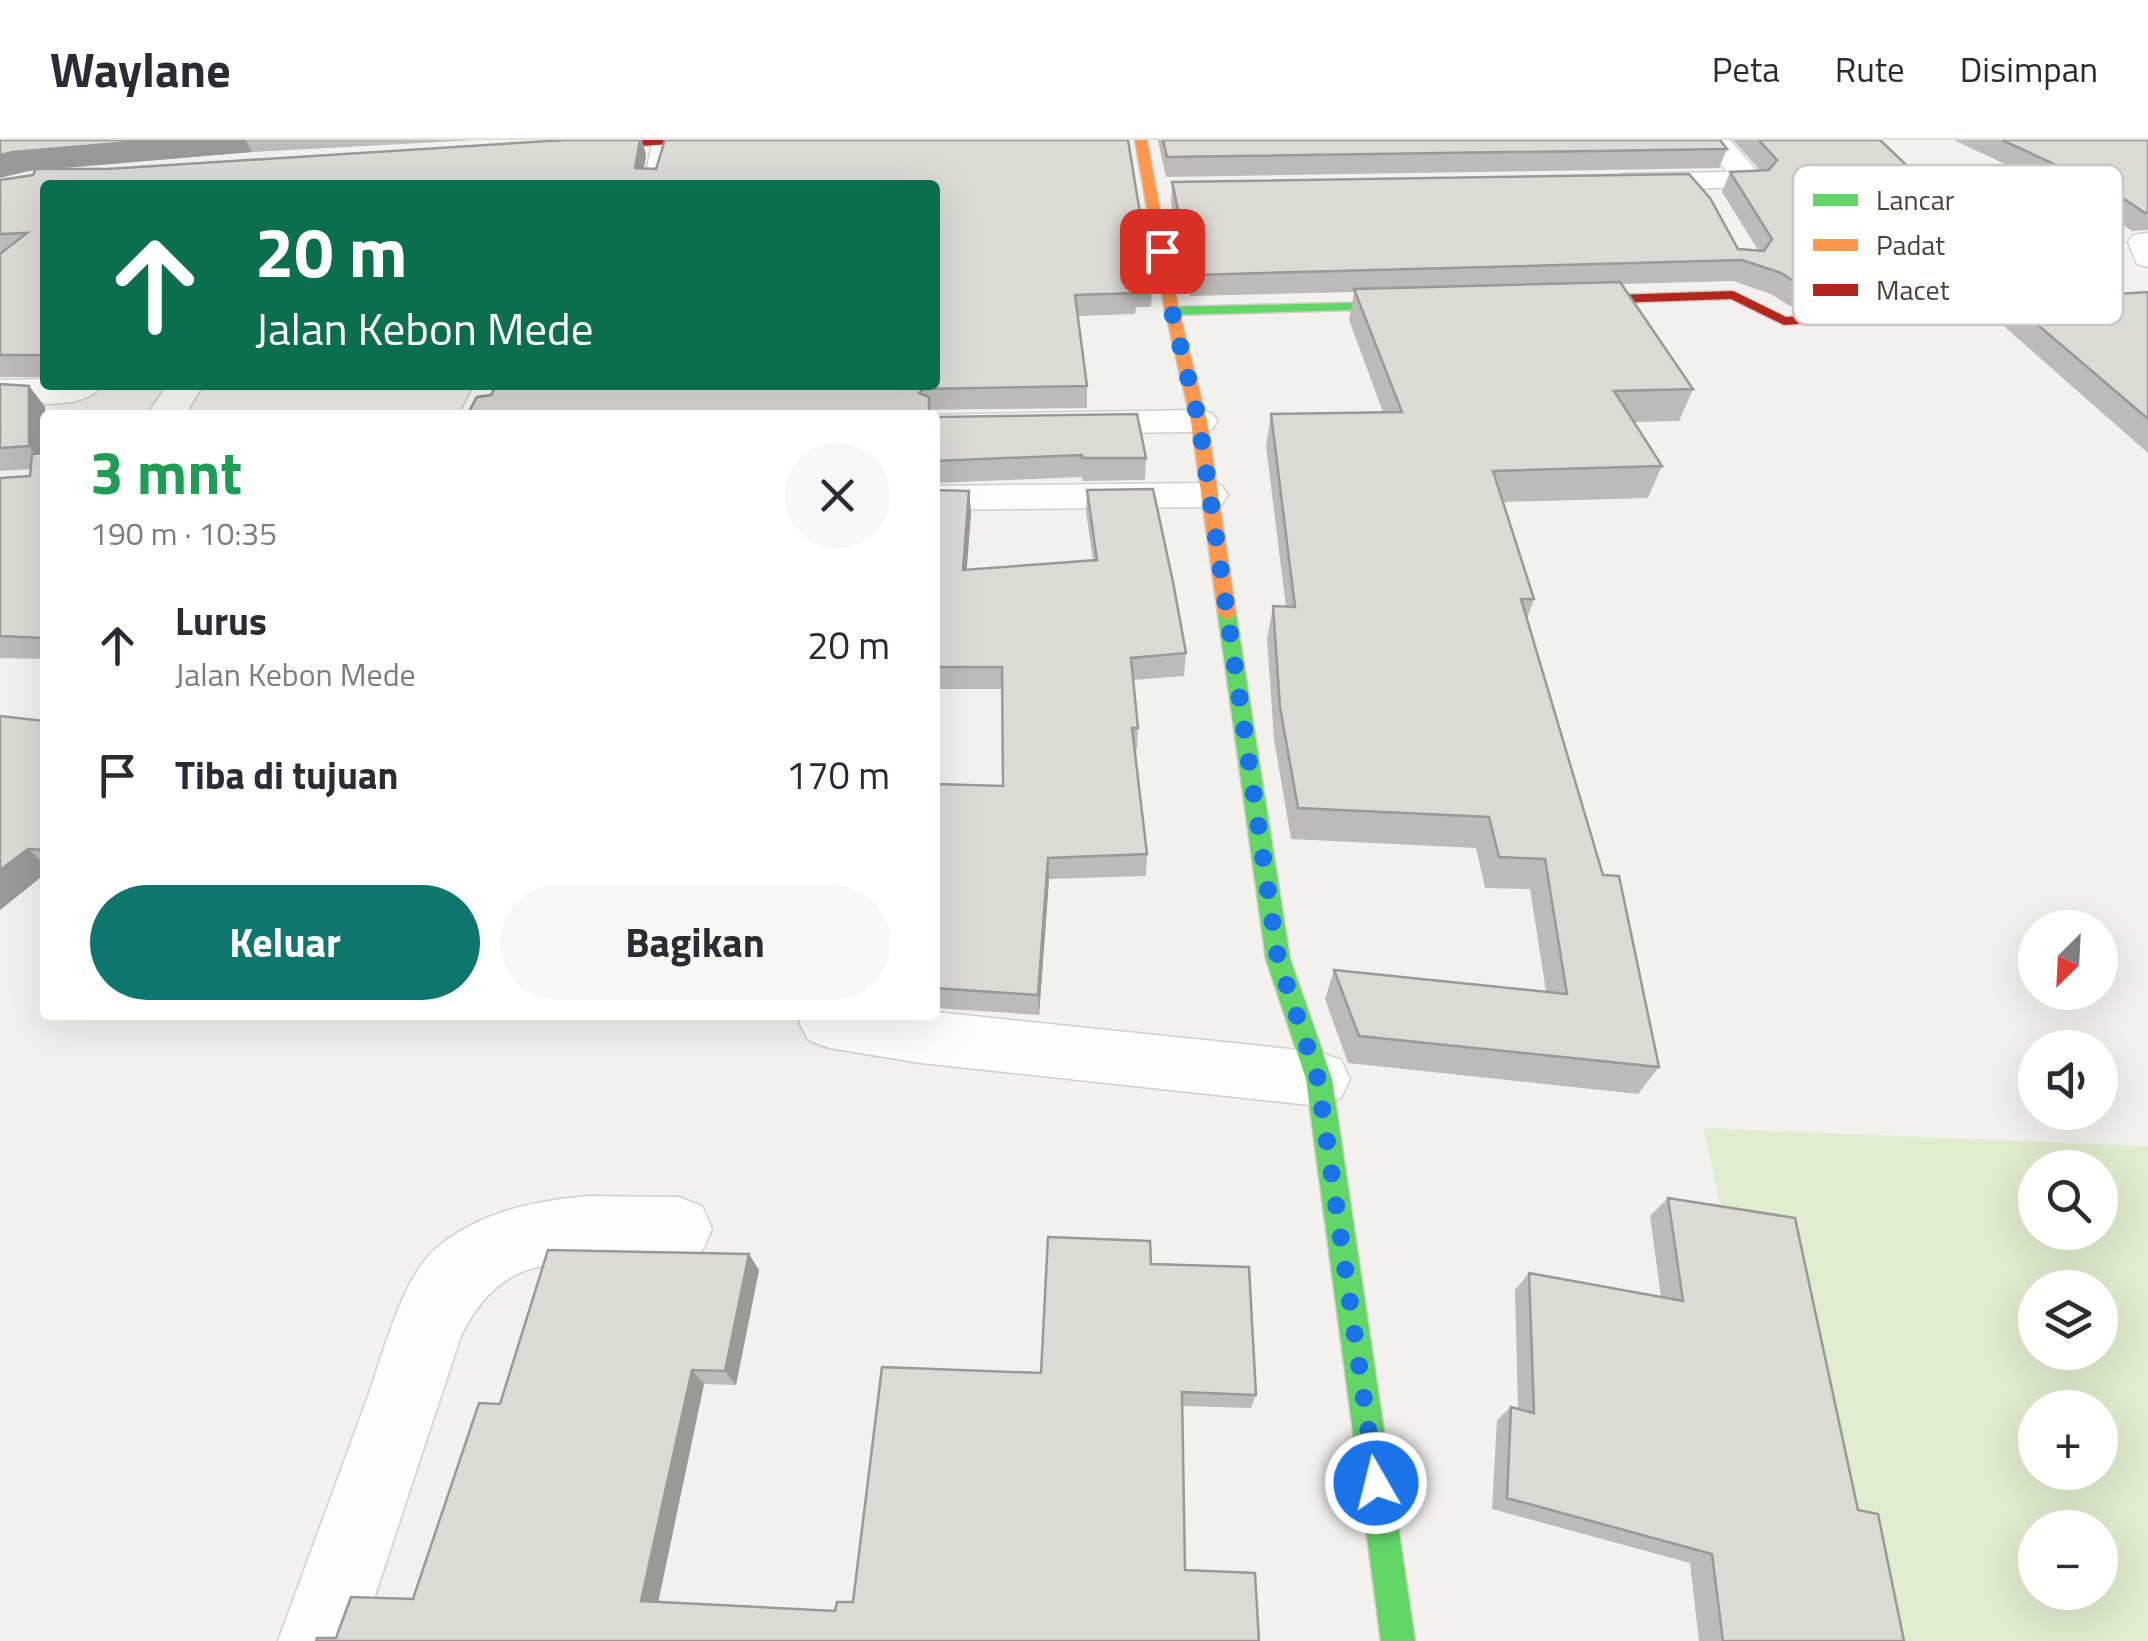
<!DOCTYPE html>
<html lang="id">
<meta charset="utf-8">
<style>
body{margin:0;font-family:"Titillium Web",sans-serif;background:#f7f7f7;color:#2b2b33;height:100vh;display:flex;flex-direction:column;font-size:38px;white-space:nowrap}
*{box-sizing:border-box;margin:0}
p{font-size:32px;color:#7c7c81}
.icon{flex:none;width:55px;height:55px;fill:none;stroke:currentColor;stroke-width:2;stroke-linecap:round;stroke-linejoin:round}
.map{position:relative;flex:1;overflow:hidden}
.sheet{position:absolute;left:40px;top:270px;width:900px;height:610px;display:flex;flex-direction:column;background:#fff;border-radius:10px;box-shadow:0 10px 40px #0002}
.sheet>*{flex:none}
.hud{position:absolute;left:40px;top:40px;width:900px;height:210px;border-radius:10px;box-shadow:0 10px 40px #0002;background:#0b6e4f;color:#fff;overflow:hidden}
.needle{width:65px;rotate:204deg}
.tools{position:absolute;left:2018px;top:770px;display:grid;gap:20px}
.tools a{display:grid;place-items:center;width:100px;height:100px;border-radius:50%;background:#fff;box-shadow:0 10px 40px #0002;font-size:50px}
.pin{position:absolute;display:grid;place-items:center;width:85px;height:85px;color:#fff;margin:-42px;border-radius:20px;box-shadow:0 5px 15px #0006}
.me{position:absolute;width:110px;margin:-55px;rotate:352deg;stroke-linejoin:round;filter:drop-shadow(0 0 8px #0008)}
.turn{display:flex;align-items:center;gap:35px;height:210px;padding:0 50px;font-size:45px}
.turn .icon{width:130px;height:130px;stroke-width:2.5}
.turn b{display:block;font-size:70px;line-height:85px}
.round{display:grid;place-items:center;flex:none;width:105px;height:105px;border-radius:52px;background:#f7f7f7}
.summary{display:flex;align-items:center;justify-content:space-between;height:170px;padding:0 50px}
h1{font-size:60px;font-weight:700;line-height:75px;color:#1e9e55}
.primary-button{display:flex;gap:20px;margin-top:auto;padding:20px 50px}
.primary-button a{flex:1;height:115px;border-radius:60px;background:#0f766e;color:#fff;font-size:40px;font-weight:700;line-height:115px;text-align:center}
.primary-button a+a{background:#f7f7f7;color:#2b2b33}
ul{padding:0;list-style:none}
li{display:flex;align-items:center;gap:30px;height:130px;padding:0 50px}
li div{flex:1}
li b{display:block;font-size:38px}
li em{font-style:normal}
header{display:flex;align-items:center;gap:60px;box-sizing:border-box;height:140px;padding:0 50px;background:#fff;border-bottom:2px solid #e1e1e2}
header strong{font-size:48px}
nav{display:flex;gap:55px;margin-inline-start:auto;font-size:35px}
.map>svg:first-child{display:block}
.green{fill:#e0ecce;fill-rule:evenodd}
.lines{fill:none;stroke-linecap:round;stroke-linejoin:round}
.lane-casing{stroke:#d1cfca;stroke-width:3}
.street-casing{stroke:#d1cfca;stroke-width:3}
.fast-casing{stroke:#d2cec4;stroke-width:3}
.slow-casing{stroke:#d2cec4;stroke-width:3}
.jam-casing{stroke:#d2cec4;stroke-width:3}
.lane{fill:#fdfdfc;fill-rule:evenodd}
.street{fill:#fdfdfc;fill-rule:evenodd}
.fast{fill:#63d668;fill-rule:evenodd}
.slow{fill:#ff974d;fill-rule:evenodd}
.jam{fill:#b3261e;fill-rule:evenodd}
.wall{fill:#bdbbb7}
.shaded-wall{fill:#9a9995}
.building{fill:#dcdad5;stroke:#9a9995;stroke-width:2.5}
.route{stroke:#1a73e8;stroke-width:18;stroke-dasharray:0 32.4}
.key{fill:#fff;stroke:#c8c7c3;stroke-width:2.5}
.key-label{font-size:28px;fill:#494338}
</style>
<header>
<strong>Waylane</strong>
<nav><a>Peta</a><a>Rute</a><a>Disimpan</a></nav>
</header>
<div class="map">
<svg width="2148" height="1501" viewBox="0 0 2148 1501">
<rect width="100%" height="100%" fill="#f3f1ed"/>
<!-- green -->
<path class="green" d="M1704 988 2148 1006V1501H1892L1789 1089 1722 1074ZM2035 1028H2100V1092H2035ZM2035 1148H2100V1212H2035ZM2035 1268H2100V1332H2035ZM2035 1388H2100V1452H2035Z"/>
<g class="lines">
<defs>
<path id="lane" d="M653 0 670 2 661 45H643Z"/>
<path id="street" d="M1701 0H1730L1765 40 1760 46 1623 52 1613 49 1608 43 1613 37 1623 34 1727 32Z
M2148 93V127L2137 124 2128 102 2133 95Z
M45 239V245H102C84 272 29 262 0 262V240Z
M167 245H203L185 275H147Z
M475 245H511L497 275H459Z
M1199 270 1212 273 1218 281 1212 289 1199 292 935 295V275H925Z
M1208 343 1222 346 1228 355 1222 364 1208 367 935 370V346Z
M935 872 1319 912 1341 920 1350 939 1341 958 1319 966 921 923 829 908 808 900 799 882 803 875Z
M591 1056 678 1057 702 1066 712 1089 702 1112C611 1148 519 1077 461 1196L360 1501H278C308 1419 338 1338 368 1256 383 1214 401 1141 434 1110 477 1072 536 1060 591 1056Z"/>
<path id="fast" d="M2148 153V161L1918 176 1911 172 1918 168Z
M1424 161 1429 162V168L1172 175 1165 171 1172 167Z
M1227 468 1236 474 1290 819 1332 939 1415 1501H1381L1306 939 1266 819 1218 474Z"/>
<path id="slow" d="M1135 0H1147L1179 171 1207 281 1236 474 1227 480 1218 474 1191 281 1165 171Z"/>
<path id="jam" d="M631 0H697L691 3 569 10 563 7 569 4Z
M1733 151 1786 177 1918 168 1925 172 1918 176 1784 185 1731 159 1555 165 1548 161 1555 157Z"/>
</defs>
<!-- lane casing -->
<use href="#lane" class="lane-casing"/>
<!-- street casing -->
<use href="#street" class="street-casing"/>
<!-- fast casing -->
<use href="#fast" class="fast-casing"/>
<!-- slow casing -->
<use href="#slow" class="slow-casing"/>
<!-- jam casing -->
<use href="#jam" class="jam-casing"/>
<!-- lane -->
<use href="#lane" class="lane"/>
<!-- street -->
<use href="#street" class="street"/>
<!-- fast -->
<use href="#fast" class="fast"/>
<!-- slow -->
<use href="#slow" class="slow"/>
<!-- jam -->
<use href="#jam" class="jam"/>
</g>
<!-- wall -->
<path class="wall" d="M0 0H475L252 12 54 29H107L566 0H642L646 15 644 28 1152 146 1151 167H1136L1135 174 1078 176 1087 246V268L467 275 935 245 45 45V237H0V40L33 35 35 30 0 38Z
M1158 0H1720L1727 9 1719 28 1166 37Z
M1733 0H1880L1940 57 2034 130 2021 151 1790 166 1771 154 1733 141 1622 144 1693 249 1679 281 1634 282 1662 326 1648 358 1503 362 1534 459 1527 479 1659 927 1638 954 1348 923 1325 859 1334 830 1546 851 1530 749 1485 748 1476 708 1291 699 1274 599 1267 499 1273 466 1286 467 1266 306 1271 274 1383 272 1349 180 1354 152 1190 156 1171 62 1172 42 1758 110 1722 52 1730 32 1760 30Z
M1954 0H2148V90L2132 91 2099 69Z
M2148 152V313L1998 181 2010 161Z
M0 244 29 246 45 267V519L0 518V338L30 336 31 329 0 331Z
M935 277 1146 318 1145 340 1082 341V337L935 343Z
M935 350 969 351 971 373 966 430 1093 420 1086 372 1087 350 1186 513 1184 536 1133 540 1138 588 1137 610 1135 611 1147 714 1146 736 1049 739 1039 875 935 868V644L1003 646 1002 549H935Z
M0 576 45 581V734L0 770Z
M1668 1058 1858 1370 1904 1501H1699L1690 1423 1492 1369 1497 1280 1511 1267 1518 1269 1515 1150 1529 1133 1661 1157 1650 1076Z
M1151 1124 1256 1255 1251 1268 1182 1266 1185 1430 1259 1501 336 1498 413 1459 500 1264 759 1130 736 1245 704 1244 658 1462 835 1471 853 1462 1041 1233Z"/>
<!-- shaded-wall -->
<path class="shaded-wall" d="M155 0H246L252 12 26 31 0 38V15L13 12Z
M640 0H642L646 15 640 45 635 28Z
M29 246 45 267V328L29 306Z
M969 351 971 373 965 453 963 430Z
M28 709 45 725V734L0 770V730Z
M1048 718 1049 739 1039 875 1038 855Z
M749 1114 759 1130 736 1245 725 1231Z
M692 1230 704 1244 657 1468 641 1461Z"/>
<!-- building -->
<path class="building" d="M0 0H155L13 12 0 15Z
M565 0H640L635 28 656 29 665 0H1128L1152 146H1135L1136 153 1075 155 1087 246 923 249 919 253 929 257V273L931 275H467L477 257 491 255 496 245H935V45H45V215H0V114L27 93 0 94V40L33 35 36 29H107Z
M1163 0H1720L1727 9 1167 17Z
M1759 0H1880L1940 57 1953 59 2034 130 1800 145 1781 133 1742 120 1192 135 1172 42 1689 34 1710 58 1738 109 1764 111 1772 99 1730 32 1769 30 1777 20Z
M2002 0H2148V72L2145 73 2111 50Z
M1620 142 1693 249 1614 251 1662 326 1493 331 1534 459H1521L1603 735 1619 736 1659 927 1359 896 1334 830 1567 854 1545 719 1499 717 1489 677 1298 668 1280 567 1273 466 1295 467 1271 274 1402 272 1354 149Z
M2148 152V279L2010 161Z
M0 244 29 246V306L0 308Z
M1137 274 1146 318H1082V315L935 321V277Z
M45 313V498L0 496V338L30 336 32 314Z
M1153 349 1173 442 1186 513 1131 518 1138 588H1132L1147 714 1048 718 1038 855 935 848V644L1003 646 1002 527H935V350L969 351 963 430 1097 420 1087 350Z
M0 576 45 581V710L28 709 0 730Z
M1668 1058 1795 1078 1858 1370 1878 1374 1904 1501H1723L1712 1414 1507 1358 1511 1267 1534 1273 1529 1133 1683 1161Z
M1048 1097 1150 1101 1151 1124 1249 1127 1256 1255 1182 1252 1185 1430 1255 1433 1259 1501H316L317 1498H336L351 1457 413 1459 479 1263 500 1264 548 1110 749 1114 725 1231 692 1230 641 1461 835 1471 837 1462H853L882 1227 1041 1233Z"/>
<g class="lines">
<!-- route -->
<path class="route" d="M1162 111 1172 172 1199 282 1278 819 1318 939 1376 1343"/>
</g>
<!-- legend -->
<rect x="1793" y="25" width="330" height="160" rx="15" class="key"/>
<rect x="1813" y="54" width="45" height="12" fill="#63d668"/>
<rect x="1813" y="99" width="45" height="12" fill="#ff974d"/>
<rect x="1813" y="144" width="45" height="12" fill="#b3261e"/>
<g class="key-label">
<text x="1876" y="70">Lancar</text>
<text x="1876" y="115">Padat</text>
<text x="1876" y="160">Macet</text>
</g>
</svg>
<div class="tools">
<a><svg class="needle" viewBox="-14 -14 28 28"><path d="M0-13l5 13h-10z" fill="#e53935"/><path d="M0 13l5-13h-10z" fill="#7c7c81"/></svg></a>
<a><svg class="icon" aria-label="sound" viewBox="0 0 24 24"><path d="M4 9h4l5-4v14l-5-4H4zM17 9q2 3 0 6"/></svg></a>
<a><svg class="icon" aria-label="search" viewBox="0 0 24 24"><circle cx="10" cy="10" r="6"/><path d="M15 15l6 6"/></svg></a>
<a><svg class="icon" aria-label="layers" viewBox="0 0 24 24"><path d="M12 4l9 5-9 5-9-5zM3 14l9 5 9-5"/></svg></a>
<a>+</a>
<a>−</a>
</div>
<div class="pin" style="left:1162px;top:111px;background:#d93025"><svg class="icon" aria-label="arrive" viewBox="0 0 24 24"><path d="M6 21V4h12l-3 4 3 4H6"/></svg></div>
<svg class="me" style="left:1376px;top:1343px" viewBox="-20 -20 40 40"><circle r="17" fill="#1a73e8" stroke="#fff" stroke-width="3"/><path d="M0-11L8 9 0 5-8 9z" fill="#fff"/></svg>
<div class="hud">
<div class="turn"><svg class="icon" aria-label="ahead" viewBox="0 0 24 24"><path d="M12 20V5M6 11l6-6 6 6"/></svg><div><b>20 m</b>Jalan Kebon Mede</div></div>
</div>
<section class="sheet">
<div class="summary"><div><h1>3 mnt</h1><p>190 m · 10:35</p></div><a class="round"><svg class="icon" aria-label="close" viewBox="0 0 24 24"><path d="M6 6l12 12M18 6L6 18"/></svg></a></div>
<ul>
<li><svg class="icon" aria-label="ahead" viewBox="0 0 24 24"><path d="M12 20V5M6 11l6-6 6 6"/></svg><div><b>Lurus</b><p>Jalan Kebon Mede</p></div><em>20 m</em></li>
<li><svg class="icon" aria-label="arrive" viewBox="0 0 24 24"><path d="M6 21V4h12l-3 4 3 4H6"/></svg><div><b>Tiba di tujuan</b></div><em>170 m</em></li>
</ul>
<div class="primary-button"><a>Keluar</a><a>Bagikan</a></div>
</section>
</div>
